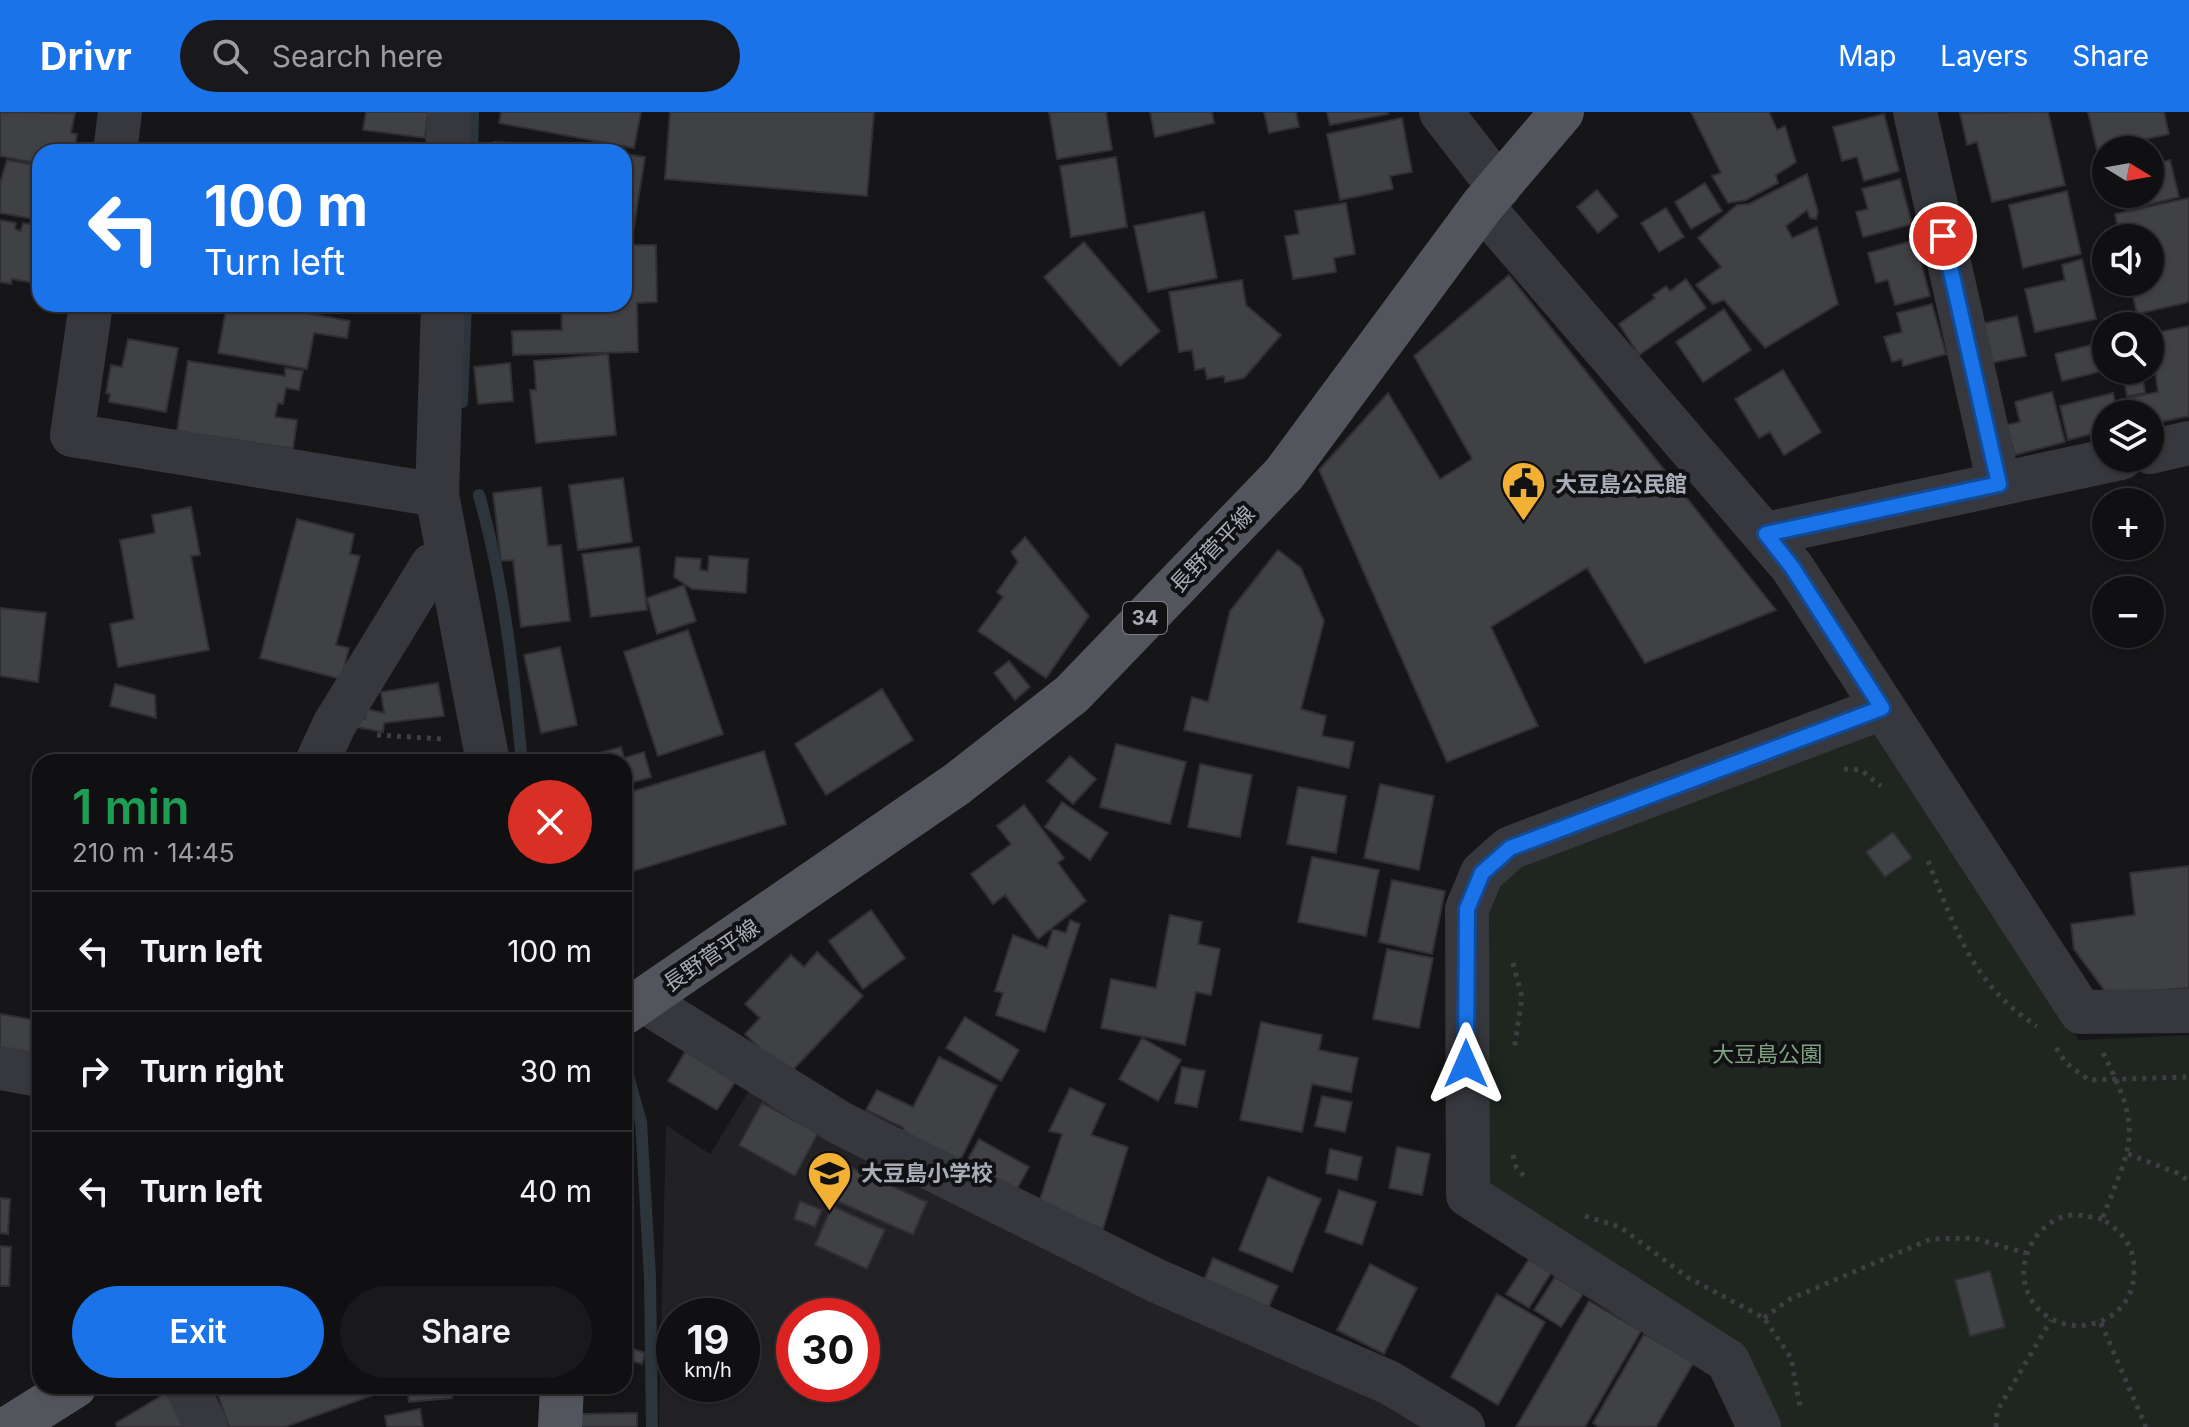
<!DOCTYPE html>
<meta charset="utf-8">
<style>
body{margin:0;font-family:Inter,"Noto Sans JP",sans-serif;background:#19191b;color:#f1f3f6;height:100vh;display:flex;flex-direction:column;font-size:30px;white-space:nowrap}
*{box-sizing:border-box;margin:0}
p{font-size:26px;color:#9c9d9f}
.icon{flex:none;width:44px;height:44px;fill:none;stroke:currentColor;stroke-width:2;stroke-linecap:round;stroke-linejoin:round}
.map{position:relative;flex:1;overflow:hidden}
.panel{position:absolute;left:32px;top:642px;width:600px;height:640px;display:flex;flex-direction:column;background:#101012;border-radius:24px;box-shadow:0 2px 6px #0004,0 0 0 2px #303032}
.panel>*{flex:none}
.banner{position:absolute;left:32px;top:32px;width:600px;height:168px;border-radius:24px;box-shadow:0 2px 6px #0004,0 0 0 2px #303032;background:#1a73e8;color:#fff;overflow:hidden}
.needle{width:52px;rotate:101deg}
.controls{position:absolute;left:2092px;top:24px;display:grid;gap:16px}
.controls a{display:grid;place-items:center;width:72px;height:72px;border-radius:50%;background:#101012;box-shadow:0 2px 6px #0004,0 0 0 2px #303032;font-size:40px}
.speed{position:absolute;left:656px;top:1186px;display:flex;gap:16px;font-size:40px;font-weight:700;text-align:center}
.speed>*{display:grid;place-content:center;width:104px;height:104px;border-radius:50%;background:#101012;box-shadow:0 2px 6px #0004,0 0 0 2px #303032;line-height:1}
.speed small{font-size:20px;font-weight:400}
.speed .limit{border:12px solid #d22;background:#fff;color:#111}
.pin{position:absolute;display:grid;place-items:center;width:68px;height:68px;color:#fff;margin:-34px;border:4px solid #fff;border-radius:50%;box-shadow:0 2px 8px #0007}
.me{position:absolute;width:88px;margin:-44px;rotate:0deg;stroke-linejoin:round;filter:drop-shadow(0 0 6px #0008)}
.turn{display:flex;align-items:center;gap:28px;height:168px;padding:0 40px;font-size:36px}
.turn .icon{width:104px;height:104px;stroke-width:2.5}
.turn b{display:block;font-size:56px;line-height:68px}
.round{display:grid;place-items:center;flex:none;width:84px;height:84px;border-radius:42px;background:#19191b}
.head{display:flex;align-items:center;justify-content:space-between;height:136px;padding:0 40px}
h1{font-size:48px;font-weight:600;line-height:60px;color:#1e9e55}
.action{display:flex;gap:16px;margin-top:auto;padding:16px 40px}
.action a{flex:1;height:92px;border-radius:48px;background:#1a73e8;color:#fff;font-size:32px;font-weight:600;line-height:92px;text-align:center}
.action a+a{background:#19191b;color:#f1f3f6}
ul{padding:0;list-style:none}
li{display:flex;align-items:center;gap:24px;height:120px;padding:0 40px;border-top:2px solid #303032}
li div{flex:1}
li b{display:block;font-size:30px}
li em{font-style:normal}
header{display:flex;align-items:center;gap:48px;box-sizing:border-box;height:112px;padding:0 40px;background:#1a73e8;color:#fff}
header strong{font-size:38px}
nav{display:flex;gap:44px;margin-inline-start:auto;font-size:28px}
.search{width:560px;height:72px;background:#19191b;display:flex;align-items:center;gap:20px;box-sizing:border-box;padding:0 28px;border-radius:44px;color:#9c9d9f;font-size:30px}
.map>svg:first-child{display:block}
.built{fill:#222225;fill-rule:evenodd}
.green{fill:#1e261f}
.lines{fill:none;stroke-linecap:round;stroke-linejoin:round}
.stream{stroke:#2c353c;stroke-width:12}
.building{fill:#404145;stroke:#303034;stroke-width:2}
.path{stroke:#3d3f44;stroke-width:5;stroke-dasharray:4 6;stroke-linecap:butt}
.minor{stroke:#37383d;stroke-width:44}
.major{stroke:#53555c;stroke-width:44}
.route-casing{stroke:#114b97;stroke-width:20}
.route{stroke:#1a73e8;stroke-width:14}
.labels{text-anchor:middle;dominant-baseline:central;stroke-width:8;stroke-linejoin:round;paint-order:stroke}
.shield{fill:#111113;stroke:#7b7e86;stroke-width:2}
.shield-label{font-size:20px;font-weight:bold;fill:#a8adb8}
.poi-label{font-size:22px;font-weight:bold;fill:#a8adb8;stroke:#111113;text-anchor:start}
.street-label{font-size:22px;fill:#a8adb8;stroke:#111113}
.park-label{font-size:22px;fill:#7fa381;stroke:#111113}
</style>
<header>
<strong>Drivr</strong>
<div class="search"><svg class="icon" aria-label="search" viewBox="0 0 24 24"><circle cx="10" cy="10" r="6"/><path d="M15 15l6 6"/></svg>Search here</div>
<nav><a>Map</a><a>Layers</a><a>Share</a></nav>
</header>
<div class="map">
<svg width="2189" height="1315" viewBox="0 0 2189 1315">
<rect width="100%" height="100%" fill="#161618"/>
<!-- built -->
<path class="built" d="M750 977 1442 1315H659L666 1013 710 1042ZM674 1204H742V1272H674ZM794 1204H862V1272H794Z"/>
<!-- green -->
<path class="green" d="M1875 617 2079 928 2189 923V1315H1773L1488 1075 1486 786 1502 757Z"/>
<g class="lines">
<!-- stream -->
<path class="stream" d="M472 40 473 0
M462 290 466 192
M479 383C503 468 513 553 521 641
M628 964 641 1010 650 1165 652 1315"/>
</g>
<!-- building -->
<path class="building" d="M0 0 75 1 71 21 77 22 74 40H40V52L0 44Z
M366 0H428L425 26 363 18Z
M501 0H641L634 36 499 11Z
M670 0H874L867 84 665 67Z
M1049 0H1106L1112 38 1057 47Z
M1150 0H1212L1214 11 1155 25Z
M1264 0H1296L1299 15 1269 21Z
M1327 0H1387L1388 2 1330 13Z
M1691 0H1769L1777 18 1785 14 1796 50 1776 63 1778 71 1746 88 1728 91 1712 64 1721 61Z
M2048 0 2065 73 1992 90 1977 30 1967 33 1960 1Z
M2088 0H2164L2169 22 2097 38Z
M1884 2 1899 59 1864 69 1857 45 1842 49 1833 15Z
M1402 6 1412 60 1390 64 1393 77 1340 88 1327 22Z
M494 30 555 33 554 40H493Z
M624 42 645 45 631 133 624 131Z
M1116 45 1127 115 1071 125 1060 54Z
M7 48 40 54V108L0 101V71Z
M2170 48 2179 85 2126 98 2122 82H2150V53Z
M1807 62 1818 100 1816 107 1810 106 1807 98 1786 114 1792 126 1817 115 1838 192 1765 236 1724 188 1713 192 1696 173 1721 155 1698 126 1737 93 1749 92Z
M1900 67 1912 112 1863 125 1856 100 1868 97 1862 77Z
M1705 71 1722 99 1691 117 1675 90Z
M1597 78 1618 104 1598 121 1577 95Z
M2067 79 2081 142 2023 156 2009 93Z
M2189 86V190L2137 202 2130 170H2150V126H2120L2115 102Z
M1346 91 1355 142 1334 146 1336 160 1293 167 1285 124 1299 122 1295 99Z
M1666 96 1684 125 1659 140 1641 111Z
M1204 100 1217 166 1148 180 1134 114Z
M0 108 16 111 15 117 21 119 23 111 38 113 40 172 12 167 11 172 0 170Z
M1915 128 1930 184 1895 193 1888 168 1876 171 1868 141Z
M1084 130 1160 219 1120 254 1044 165Z
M624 133H656L657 190 637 191 638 240 513 243 512 219 562 218 561 192H624Z
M2082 147 2096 207 2035 220 2025 177 2065 168 2062 153Z
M1509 163 1776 498 1645 551 1587 456 1491 515 1538 614 1447 650 1319 358 1388 281 1440 367 1472 347 1414 244Z
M1686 167 1706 196 1639 243 1619 212 1655 186 1653 183 1666 174 1670 179Z
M1242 168 1246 193 1281 223 1244 266 1225 270 1224 264 1207 267 1205 256 1195 258 1192 238 1179 240 1169 180Z
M227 192H257L350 209 347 226 314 221 307 257 218 241Z
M1932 192 1946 242 1903 254 1902 247 1892 250 1884 225 1902 220 1897 201Z
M1724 197 1751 238 1703 270 1676 230Z
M2017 204 2026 244 1990 251 1981 212Z
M2189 214V304L2150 312V302H2122L2119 288 2158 280 2150 222Z
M128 227 178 236 166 300 109 290 110 282 106 281 111 253 122 255Z
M2099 231 2106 258 2062 269 2055 242Z
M608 242 616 323 536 331 530 278H536L534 249Z
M188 249 285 264V256L303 259 299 278 286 276 283 292 278 291 275 305 297 308 293 337 177 319Z
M510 251 513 289 478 292 474 255Z
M1783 258 1821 320 1784 343 1770 320 1759 326 1735 287Z
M2142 260 2145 281 2127 284 2123 263Z
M2052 280 2065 330 2015 343 2006 313 2020 310 2015 290Z
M2113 281 2118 302H2106V318L2068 328 2060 294Z
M623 366 632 430 578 438 569 373Z
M541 375 548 434 561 433 570 509 521 515 513 448 501 449 493 381Z
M191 395 200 443 191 444 209 538 118 555 110 512 134 507 120 428 155 421 152 403Z
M297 407 354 422 350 442 360 444 336 533 349 536 341 567 260 546Z
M1025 425 1089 504 1046 566 978 519 1003 485 997 480 1018 450 1011 440Z
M639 435 647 498 591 505 582 442Z
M1278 438 1301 456 1324 509 1301 597 1326 604 1322 624 1354 630 1349 656 1184 618 1192 585 1208 590 1230 499Z
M709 444 748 447 746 481 692 477 674 465 676 445 701 447 700 458 708 459Z
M684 473 696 509 657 522 647 486Z
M0 496 46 501 38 570 0 564Z
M688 518 723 622 658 644 624 540Z
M560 535 577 613 541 621 524 543Z
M1009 549 1030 575 1015 588 994 561Z
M438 571 444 604 384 611 383 620 351 614 353 604 365 607 367 597 384 601 381 580Z
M115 572 155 583 156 606 110 594Z
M882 577 913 628 826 683 795 632Z
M1116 632 1186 650 1170 712 1100 695Z
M621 635 624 646 644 640 651 665 624 673V650H567Z
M764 639 786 712 624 762V682Z
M1070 644 1096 667 1073 692 1047 669Z
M1200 652 1252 663 1240 725 1188 715Z
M1380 672 1434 684 1419 758 1364 746Z
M1298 675 1346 684 1336 741 1287 732Z
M1062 690 1108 721 1090 748 1045 715Z
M1024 693 1064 746 1058 751 1086 789 1038 827 1005 783 993 792 971 762 1011 732 997 714Z
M1893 720 1912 746 1885 765 1866 740Z
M1312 745 1379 758 1366 824 1298 810Z
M2189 754V876L2107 882 2074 837 2071 812 2135 803 2130 761Z
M1392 768 1445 779 1432 842 1379 830Z
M871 798 905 846 863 877 829 829Z
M1170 803 1202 810 1198 832 1220 837 1211 883 1196 880 1185 933 1101 916 1111 867 1156 876Z
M1070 808 1080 812 1045 920 996 903 1003 881 995 879 1013 823 1047 836 1053 817 1066 821Z
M1387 837 1433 846 1419 916 1373 907Z
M817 840 863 884 788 963 745 922 760 906 745 892 791 843 804 855Z
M0 902 40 909V950L0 948Z
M965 905 1019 938 1001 969 946 936Z
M1261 910 1322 923 1319 938 1358 946 1351 980 1312 972 1302 1020 1240 1008Z
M1142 926 1181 948 1158 989 1119 967Z
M688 935 739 964 717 998 668 969Z
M939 945 997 974 955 1059 898 1029 904 1016 866 998 877 978 913 995Z
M1182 955 1205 959 1197 995 1175 991Z
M1070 976 1105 992 1091 1023 1128 1035 1103 1117 1037 1096 1062 1022 1049 1019Z
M1322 984 1352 990 1345 1020 1315 1014Z
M762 991 818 1021 795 1064 739 1033Z
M979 1027 1029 1055 1010 1090 960 1062Z
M1397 1035 1430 1042 1422 1083 1389 1076Z
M1330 1037 1362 1045 1357 1068 1326 1061Z
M832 1047 927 1090 913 1123 817 1080Z
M1268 1065 1321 1087 1292 1160 1239 1138Z
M1339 1078 1376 1090 1362 1133 1325 1120Z
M0 1086 10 1087 8 1122 0 1121Z
M800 1089 822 1098 815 1115 794 1107Z
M832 1094 885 1118 867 1157 815 1133Z
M0 1134 11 1135 9 1174H0Z
M1213 1146 1278 1174 1266 1201 1202 1173Z
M1529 1147 1551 1161 1529 1196 1506 1182Z
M1370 1152 1417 1176 1384 1242 1337 1218Z
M1990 1159 2005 1215 1970 1224 1955 1168Z
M1555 1165 1583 1182 1561 1215 1534 1198Z
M1497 1182 1545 1210 1498 1293 1451 1265Z
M1589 1189 1641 1219 1585 1315H1516Z
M1644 1222 1694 1250 1656 1315H1599L1593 1311Z
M628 1235 645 1241 642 1252 625 1247Z
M215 1274H398L285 1315H229Z
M407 1274H451L452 1286 409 1290Z
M166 1281 189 1315H117L116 1311Z
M420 1297 423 1315H387L385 1304Z
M637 1301V1315H581V1302Z"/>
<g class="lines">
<!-- path -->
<path class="path" d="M377 623 443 627
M1844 657 1861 658 1881 674
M1928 749C1955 816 1973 874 2037 914
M1513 851 1522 885 1514 939
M2056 936 2066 951 2089 968 2189 965
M2128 1042 2177 1061 2189 1069
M1513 1043 1516 1055 1525 1065
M1585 1104 1620 1115 1687 1165 1764 1206 1791 1246 1800 1295
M2102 1107C2092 1106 2081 1102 2071 1103 2042 1107 2021 1138 2024 1166 2033 1233 2132 1227 2134 1161 2135 1135 2124 1121 2102 1107 2133 1029 2143 1019 2103 941
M1764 1206 1790 1187 1931 1127 1973 1126 2026 1141
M2101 1211 2146 1315
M1996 1315 1997 1299 2051 1208"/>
<!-- minor -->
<path class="minor" d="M1441 0 1499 75
M1915 0 1999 372
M115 40 120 0
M447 40 449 0
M1482 94 1792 455 2081 900 2189 899
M91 192 72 323 437 383
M443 192 437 383 488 650
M2150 340 2189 331
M1766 422 2121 346
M317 650 334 613 432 453 448 450
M644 889 840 1011 1157 1169 1390 1271 1463 1315
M0 956 40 963
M187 1274 206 1315
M1759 1315 1728 1249 1468 1083 1467 797 1482 761 1510 736 1882 596"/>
<!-- major -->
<path class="major" d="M624 901 957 672 1072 582 1284 362 1482 94 1562 0
M10 1315 75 1274
M560 1315 562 1274"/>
</g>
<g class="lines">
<defs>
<path id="route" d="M1466 952 1467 797 1482 761 1510 736 1882 596 1792 455 1766 422 1999 372 1943 124"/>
</defs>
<!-- route casing -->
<use href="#route" class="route-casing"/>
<!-- route -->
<use href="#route" class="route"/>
</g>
<!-- icons -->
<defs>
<symbol id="civic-pin" viewBox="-11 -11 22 30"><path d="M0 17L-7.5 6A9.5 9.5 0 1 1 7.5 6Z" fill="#f2b134" stroke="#111113"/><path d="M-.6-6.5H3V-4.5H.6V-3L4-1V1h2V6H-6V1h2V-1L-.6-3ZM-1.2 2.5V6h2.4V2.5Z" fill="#111"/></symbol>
<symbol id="school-pin" viewBox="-11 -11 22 30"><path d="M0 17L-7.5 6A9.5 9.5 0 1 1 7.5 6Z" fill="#f2b134" stroke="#111113"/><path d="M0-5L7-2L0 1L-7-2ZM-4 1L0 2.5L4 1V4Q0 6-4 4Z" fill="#111"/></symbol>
</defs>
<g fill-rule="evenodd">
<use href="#civic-pin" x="1498" y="346" width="51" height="69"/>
<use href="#school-pin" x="804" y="1036" width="51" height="69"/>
</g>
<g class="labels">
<!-- shield labels -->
<rect class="shield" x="1123" y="490" width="44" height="32" rx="6"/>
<g class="shield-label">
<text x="1145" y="506">34</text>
</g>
<!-- poi labels -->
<g class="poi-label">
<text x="1555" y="372">大豆島公民館</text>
<text x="861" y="1061">大豆島小学校</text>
</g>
<!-- street labels -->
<g class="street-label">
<text transform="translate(1212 437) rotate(-46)">長野菅平線</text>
<text transform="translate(711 843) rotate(-34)">長野菅平線</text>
</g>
<!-- park labels -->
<g class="park-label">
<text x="1767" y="942">大豆島公園</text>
</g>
</g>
</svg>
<div class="controls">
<a><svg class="needle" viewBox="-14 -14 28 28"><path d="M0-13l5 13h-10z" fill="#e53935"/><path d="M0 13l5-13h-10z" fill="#9c9d9f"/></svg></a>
<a><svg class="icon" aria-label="sound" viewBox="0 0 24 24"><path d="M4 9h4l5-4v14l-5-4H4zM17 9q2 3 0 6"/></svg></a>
<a><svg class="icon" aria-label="search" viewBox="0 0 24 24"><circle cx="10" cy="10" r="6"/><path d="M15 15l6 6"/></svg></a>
<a><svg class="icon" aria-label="layers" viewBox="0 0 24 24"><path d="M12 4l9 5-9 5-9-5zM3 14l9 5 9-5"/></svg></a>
<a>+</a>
<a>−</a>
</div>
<div class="speed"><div>19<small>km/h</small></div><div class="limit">30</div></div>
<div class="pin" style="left:1943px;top:124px;background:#d93025"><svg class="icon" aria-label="arrive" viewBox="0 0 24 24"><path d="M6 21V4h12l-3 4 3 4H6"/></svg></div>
<svg class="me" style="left:1466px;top:952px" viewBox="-20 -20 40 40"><path d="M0-17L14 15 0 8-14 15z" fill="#1a73e8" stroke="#fff" stroke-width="4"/></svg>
<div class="banner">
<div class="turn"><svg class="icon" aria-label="left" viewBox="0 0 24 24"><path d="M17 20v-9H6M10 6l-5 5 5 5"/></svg><div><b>100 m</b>Turn left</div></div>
</div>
<section class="panel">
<div class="head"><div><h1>1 min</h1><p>210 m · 14:45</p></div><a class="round" style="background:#d93025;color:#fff"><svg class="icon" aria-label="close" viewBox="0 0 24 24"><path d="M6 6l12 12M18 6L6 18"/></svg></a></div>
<ul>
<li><svg class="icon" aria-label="left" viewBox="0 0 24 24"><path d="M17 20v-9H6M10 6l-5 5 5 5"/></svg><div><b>Turn left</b></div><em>100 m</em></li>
<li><svg class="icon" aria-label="right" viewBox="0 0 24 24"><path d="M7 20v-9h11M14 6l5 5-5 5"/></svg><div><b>Turn right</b></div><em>30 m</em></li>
<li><svg class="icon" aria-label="left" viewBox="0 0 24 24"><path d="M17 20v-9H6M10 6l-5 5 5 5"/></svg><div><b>Turn left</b></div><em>40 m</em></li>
</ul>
<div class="action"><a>Exit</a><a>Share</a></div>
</section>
</div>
